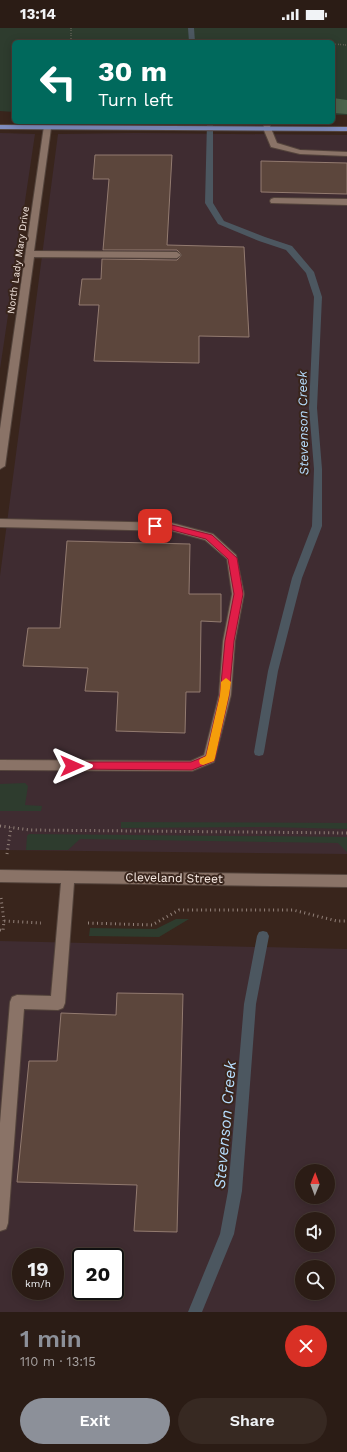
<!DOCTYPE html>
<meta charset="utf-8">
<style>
body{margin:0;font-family:"Work Sans",sans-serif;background:#372922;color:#f1f3f6;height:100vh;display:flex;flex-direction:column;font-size:15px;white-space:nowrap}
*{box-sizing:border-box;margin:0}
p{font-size:13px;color:#a6a1a0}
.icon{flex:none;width:22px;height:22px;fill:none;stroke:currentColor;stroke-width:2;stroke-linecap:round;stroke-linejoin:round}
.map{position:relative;height:1284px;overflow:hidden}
.side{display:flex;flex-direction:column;background:#2b1c15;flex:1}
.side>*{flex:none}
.banner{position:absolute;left:12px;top:12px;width:323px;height:84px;border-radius:6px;box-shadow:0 2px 10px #0003,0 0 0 1px #473a34;background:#00695c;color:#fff;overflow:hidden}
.needle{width:26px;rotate:1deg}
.controls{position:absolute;left:295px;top:1136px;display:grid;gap:8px}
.controls a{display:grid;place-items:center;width:40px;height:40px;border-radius:50%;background:#2b1c15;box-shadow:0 2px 10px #0003,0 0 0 1px #473a34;font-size:20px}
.speed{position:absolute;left:12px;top:1220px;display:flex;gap:8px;font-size:20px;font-weight:700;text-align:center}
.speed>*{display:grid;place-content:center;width:52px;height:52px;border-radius:50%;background:#2b1c15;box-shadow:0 2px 10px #0003,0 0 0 1px #473a34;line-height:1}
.speed small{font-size:10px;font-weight:400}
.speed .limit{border:2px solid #111;border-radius:6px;background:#fff;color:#111}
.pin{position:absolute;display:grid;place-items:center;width:34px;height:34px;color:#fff;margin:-17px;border-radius:8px;box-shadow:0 2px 6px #0006}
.me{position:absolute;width:44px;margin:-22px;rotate:90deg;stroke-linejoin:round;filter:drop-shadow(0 0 3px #0008)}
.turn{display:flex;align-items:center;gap:14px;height:84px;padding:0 20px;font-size:18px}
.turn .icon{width:52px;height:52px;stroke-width:2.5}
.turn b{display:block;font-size:28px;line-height:34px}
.round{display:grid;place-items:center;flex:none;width:42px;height:42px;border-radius:21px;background:#372922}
.summary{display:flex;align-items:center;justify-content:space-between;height:68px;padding:0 20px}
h1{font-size:24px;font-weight:600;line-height:30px;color:#8c9099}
.button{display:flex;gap:8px;margin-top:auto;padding:8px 20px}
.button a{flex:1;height:46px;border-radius:24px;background:#8c9099;color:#fff;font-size:16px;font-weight:600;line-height:46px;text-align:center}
.button a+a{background:#372922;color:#f1f3f6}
.status{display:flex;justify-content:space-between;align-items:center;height:28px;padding:0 20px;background:#2b1c15;direction:ltr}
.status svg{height:11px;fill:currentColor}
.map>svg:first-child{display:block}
.commercial{fill:#3f2c31;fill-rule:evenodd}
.green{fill:#2e3c2e}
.forest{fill:#4c634c}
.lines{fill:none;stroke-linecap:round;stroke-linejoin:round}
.stream{fill:#4c5760;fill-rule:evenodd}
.building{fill:#5c463c;stroke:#937b70}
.minor-casing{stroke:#54443c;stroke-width:2}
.major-casing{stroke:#54443c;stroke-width:2}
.path-far1{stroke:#93827a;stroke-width:1.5;stroke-dasharray:0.5 2;stroke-linecap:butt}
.path{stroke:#93827a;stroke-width:3;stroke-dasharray:1 3.5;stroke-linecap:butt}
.minor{fill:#8a7367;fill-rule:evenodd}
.major{fill:#7f8dbf;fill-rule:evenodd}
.route{fill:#e11d48;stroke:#92132f}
.slow{fill:#f59e0b}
.labels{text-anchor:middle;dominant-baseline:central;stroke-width:4;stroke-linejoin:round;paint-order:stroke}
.far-street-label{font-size:10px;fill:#faede6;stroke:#39251c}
.street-label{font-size:12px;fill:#faede6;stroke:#39251c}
.water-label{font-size:13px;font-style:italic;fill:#b6ddfd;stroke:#39251c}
.near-water-label{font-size:16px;font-style:italic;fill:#b6ddfd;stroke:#39251c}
</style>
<div class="status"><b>13:14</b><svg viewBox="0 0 49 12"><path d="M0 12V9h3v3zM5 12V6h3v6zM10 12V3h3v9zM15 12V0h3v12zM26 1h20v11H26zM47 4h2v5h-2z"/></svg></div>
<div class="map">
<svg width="347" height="1284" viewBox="0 0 347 1284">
<rect width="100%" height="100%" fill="#39251c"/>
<!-- commercial -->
<path class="commercial" d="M0 105 35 106 0 341Z
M135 105 347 107V826L0 822V548L58 106Z
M0 913 347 921V1284H0ZM302 1143H328V1169H302ZM302 1191H328V1217H302ZM21 1229H55V1263H21ZM81 1229H115V1263H81ZM302 1239H328V1265H302Z"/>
<!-- green -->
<path class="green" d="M0 0H347V87H333V14H14V84L0 83Z
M25 755 28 758 25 777 42 778 41 783H0V756Z
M121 794 347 795V801L267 799 121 800Z
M29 806 347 809V824L338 815 80 811 68 822H26L27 808Z
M176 891H189L159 909 89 908 90 900 156 901Z"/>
<!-- forest -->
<path class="forest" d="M333 70 347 72V86L333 85Z"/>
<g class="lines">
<!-- stream -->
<path class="stream" d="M188 0H194L195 14H189Z
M207 94H213V175L224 193 265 209 292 218 314 244 322 269 317 380 322 441V498L302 550 278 643 264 724 263 727 259 728 255 727 254 724 268 643 292 550 312 498 314 441 309 380 314 269 306 245 286 222 259 213 218 196 205 175Z
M263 903 267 904 269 908 256 976 242 1163 234 1206 202 1284H188L220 1206 228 1163 244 976 257 908 259 904Z"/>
</g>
<!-- building -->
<path class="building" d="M95 127H172L167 217 244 219 249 309 199 308V335L94 333 99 277H79L82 251H101L102 231 177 232 182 227 177 222H103L109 151H93Z
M261 133 347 135V166L261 164Z
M67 513 190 516 189 566H221V594L201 593 200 664H186L185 705 116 703 118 664 85 663 88 640 23 638 28 600H60Z
M117 965 183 966 177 1204 134 1203 137 1157 17 1154 29 1033H57L61 985 116 987Z"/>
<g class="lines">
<defs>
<path id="minor" d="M44 98H47L51 100 34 223 177 224 181 227 177 230 34 229 5 438 0 441V401Z
M264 98H270L277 115 300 122 347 124V128L300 126 271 119 263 100Z
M274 170 347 171V177L271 175 270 173 271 171Z
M0 491 172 495 213 506 236 527 244 566 235 613 231 667 214 734 192 743 0 742V732L191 733 204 727 219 667 223 613 232 566 227 531 205 512 172 503 0 499Z
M0 842 347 847V859L74 855 65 975 63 980 58 982 24 981 8 1195 6 1201 0 1203V1095L10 974 12 969 17 967 51 968 61 855 0 854Z"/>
<path id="major" d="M0 97 347 99V103L0 101Z"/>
</defs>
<!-- minor casing -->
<use href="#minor" class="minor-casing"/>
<!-- major casing -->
<use href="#major" class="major-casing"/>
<!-- path-far1 -->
<path class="path-far1" d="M71 0V12L74 14
M302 14H311
M333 16 347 17"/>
<!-- path -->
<path class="path" d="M0 798 30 802 347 805
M7 826 11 799
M1 870 4 893
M88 895 152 897 179 882H293L337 893H347
M0 902 3 903 4 893 41 895"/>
<!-- minor -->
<use href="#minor" class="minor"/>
<!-- major -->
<use href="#major" class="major"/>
</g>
<!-- route -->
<path class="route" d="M155 495 172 497 212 507 237 530 243 566 234 613 229 667 215 730 214 733 192 742 69 741 68 738 69 735 72 734H191L206 728 220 667 225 613 234 566 228 531 206 511 172 502 152 500 151 498 152 496Z"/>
<!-- slow -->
<path class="slow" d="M226 650 231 654 229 667 215 730 214 733 203 737 200 736 199 733 200 731 206 728 220 667 221 654Z"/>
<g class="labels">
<!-- far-street labels -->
<g class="far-street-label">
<text transform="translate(18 232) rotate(-82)">North Lady Mary Drive</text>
</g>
<!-- street labels -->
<g class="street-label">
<text transform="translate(174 850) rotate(1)">Cleveland Street</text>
</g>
<!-- water labels -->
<g class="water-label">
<text transform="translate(303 395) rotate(-91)">Stevenson Creek</text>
</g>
<!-- near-water labels -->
<g class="near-water-label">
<text transform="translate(225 1097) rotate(-85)">Stevenson Creek</text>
</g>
</g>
</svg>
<div class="controls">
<a><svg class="needle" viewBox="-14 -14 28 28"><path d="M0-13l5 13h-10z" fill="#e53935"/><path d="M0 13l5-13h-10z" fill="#a6a1a0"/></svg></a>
<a><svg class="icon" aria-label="sound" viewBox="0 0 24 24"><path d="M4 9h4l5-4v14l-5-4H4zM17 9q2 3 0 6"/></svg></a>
<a><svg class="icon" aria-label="search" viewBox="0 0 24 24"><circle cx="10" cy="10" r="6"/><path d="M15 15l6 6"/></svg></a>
</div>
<div class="speed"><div>19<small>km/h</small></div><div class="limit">20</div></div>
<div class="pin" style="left:155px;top:498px;background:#d93025"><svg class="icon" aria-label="arrive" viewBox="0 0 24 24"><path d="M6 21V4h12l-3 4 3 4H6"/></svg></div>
<svg class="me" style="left:72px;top:738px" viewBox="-20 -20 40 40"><path d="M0-17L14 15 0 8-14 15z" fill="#e11d48" stroke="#fff" stroke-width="4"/></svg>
<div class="banner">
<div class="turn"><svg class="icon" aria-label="left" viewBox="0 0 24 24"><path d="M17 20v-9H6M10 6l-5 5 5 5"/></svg><div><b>30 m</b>Turn left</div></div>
</div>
</div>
<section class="side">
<div class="summary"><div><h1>1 min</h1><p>110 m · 13:15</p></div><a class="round" style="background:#d93025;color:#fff"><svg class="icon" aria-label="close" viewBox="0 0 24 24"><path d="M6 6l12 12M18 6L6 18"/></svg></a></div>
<div class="button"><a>Exit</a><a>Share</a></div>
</section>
